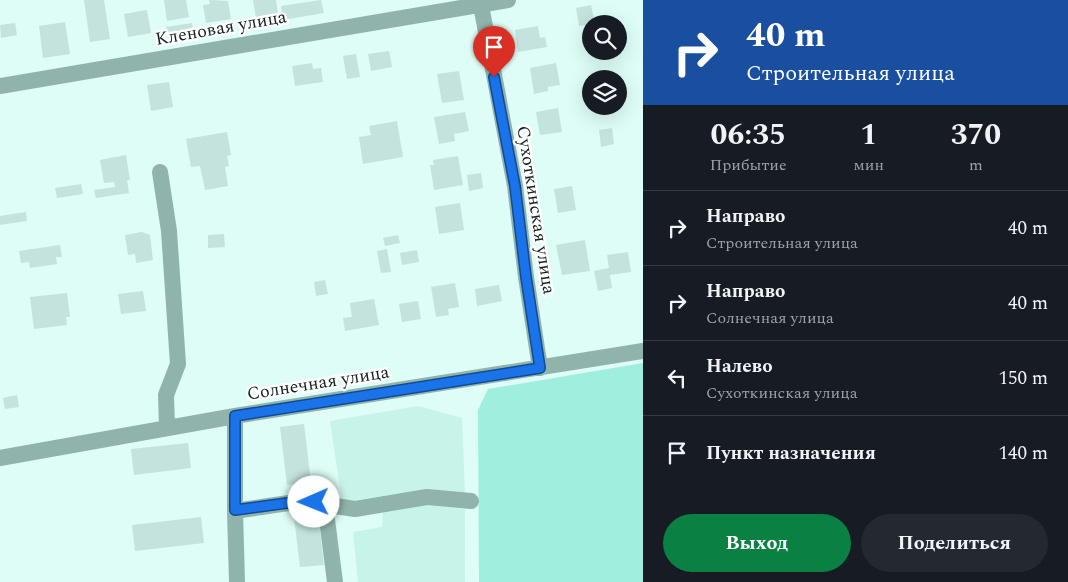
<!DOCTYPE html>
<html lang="ru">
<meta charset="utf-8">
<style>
body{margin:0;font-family:Spectral,serif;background:#242831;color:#f1f3f6;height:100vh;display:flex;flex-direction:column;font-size:19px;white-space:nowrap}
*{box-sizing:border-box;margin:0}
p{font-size:16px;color:#9ea1a6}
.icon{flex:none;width:28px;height:28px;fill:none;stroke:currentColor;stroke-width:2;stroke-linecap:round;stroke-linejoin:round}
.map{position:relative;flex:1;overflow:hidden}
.sheet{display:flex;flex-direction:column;background:#171b24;width:425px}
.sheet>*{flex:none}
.hud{background:#1a4fa0;color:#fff;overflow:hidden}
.controls{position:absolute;left:582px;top:15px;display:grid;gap:10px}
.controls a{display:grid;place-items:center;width:45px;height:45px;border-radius:50%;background:#171b24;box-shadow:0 5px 20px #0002;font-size:25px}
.pin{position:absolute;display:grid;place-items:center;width:42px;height:42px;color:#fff;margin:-51px -21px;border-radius:50% 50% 50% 0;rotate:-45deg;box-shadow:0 0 5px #0007}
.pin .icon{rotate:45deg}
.me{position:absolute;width:55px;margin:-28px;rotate:269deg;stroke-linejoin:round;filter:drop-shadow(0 0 4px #0008)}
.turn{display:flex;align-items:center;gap:18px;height:105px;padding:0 20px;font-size:22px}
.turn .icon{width:65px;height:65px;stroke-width:2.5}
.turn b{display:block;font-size:35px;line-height:42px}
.eta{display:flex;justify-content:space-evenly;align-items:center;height:85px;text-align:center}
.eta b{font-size:30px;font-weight:700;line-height:35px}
.action{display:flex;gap:10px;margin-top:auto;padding:10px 20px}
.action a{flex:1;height:58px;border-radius:30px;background:#0b8043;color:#fff;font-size:20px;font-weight:700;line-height:58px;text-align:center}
.action a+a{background:#242831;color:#f1f3f6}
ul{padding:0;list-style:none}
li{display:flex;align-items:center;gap:15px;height:75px;padding:0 20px;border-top:1px solid #363941}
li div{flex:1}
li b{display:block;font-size:19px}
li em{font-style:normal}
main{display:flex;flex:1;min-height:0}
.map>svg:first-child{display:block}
.built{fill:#c8f3e9}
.green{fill:#a0eede}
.building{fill:#c3e3dc}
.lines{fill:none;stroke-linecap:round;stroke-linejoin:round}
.minor{stroke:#90b4ac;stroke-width:16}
.route-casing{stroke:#114b97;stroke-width:12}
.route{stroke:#1a73e8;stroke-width:9}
.labels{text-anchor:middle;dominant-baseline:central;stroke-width:5;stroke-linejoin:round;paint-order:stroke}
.street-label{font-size:18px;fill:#131f1c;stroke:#fff}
</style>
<main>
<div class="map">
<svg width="643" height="582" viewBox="0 0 643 582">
<rect width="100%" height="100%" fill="#ddfdf6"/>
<!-- built -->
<path class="built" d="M418 406 462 418 465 494 423 490 342 502 330 421Z
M423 505 465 509V582H358L353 532 382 527 383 510Z"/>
<!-- green -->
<path class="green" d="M643 363V582H479L478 410 488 389Z"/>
<!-- building -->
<path class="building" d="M84 0H104L110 39 90 42Z
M164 0H186L189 17 167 21Z
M209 0 228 1 231 19 206 23 203 5 210 4Z
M253 0H276L279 20 257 24Z
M321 0 324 13 283 20 281 6Z
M591 5 595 24 579 26 576 8Z
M147 10 151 33 128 37 124 14Z
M65 22 70 54 43 58 39 26Z
M15 23 17 35 1 38 0 25Z
M192 23 194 37 168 41 166 27Z
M538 26 540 38 545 37 547 47 518 52 515 30Z
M389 51 392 67 371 71 368 54Z
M356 54 360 77 347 79 343 56Z
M312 63 313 69 321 68 323 82 295 86 292 66Z
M556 63 560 85 548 87V91L534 94 530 68Z
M459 71 464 100 442 103 437 74Z
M169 82 173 107 151 111 147 85Z
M558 108 562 132 540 135 536 112Z
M465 112 469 131 454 134 455 141 439 144 434 117Z
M397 121 403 157 363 164 359 137 371 135 369 126Z
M612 128 614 144 601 147 599 130Z
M227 132 231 155 227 156 229 166 225 167 228 186 205 190 200 166 191 167 186 139Z
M126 155 130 180H127L129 193 96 198 94 190 115 187 114 182 104 183 100 160Z
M458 156 463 185 434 190 430 165H434L433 160Z
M481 173 483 188 469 191 467 175Z
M81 184 83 194 57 198 55 188Z
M572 186 576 210 558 213 554 189Z
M460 203 464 230 439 234 435 207Z
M26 212 27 221 0 225V216Z
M142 232 150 235 153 260 136 263 135 254 128 255 125 235Z
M224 234 225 247 208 248V235Z
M398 235 400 243 385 246 383 238Z
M585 240 590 271 562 275 556 245Z
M60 245 62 257H56L57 264 30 268 29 262 21 263 19 251Z
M387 249 391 272 381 273 377 251Z
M417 250 419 262 402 265 400 253Z
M628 252 631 272 610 275 612 288 598 291 594 271 609 268 607 255Z
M325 280 328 294 316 296 314 282Z
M455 283 459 307 448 309 449 315 436 317 431 287Z
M499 285 502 301 477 306 475 289Z
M143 291 146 311 121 314 118 294Z
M67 293 70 317H66L67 325 34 329 30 297Z
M374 299 379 325 345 331 343 318 352 317 350 303Z
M418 301 421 319 402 322 399 304Z
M17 395 19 407 5 409 3 398Z
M304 424 311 482 287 485 280 427Z
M188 443 191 468 134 475 131 449Z
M317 506 324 565 300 567 293 509Z
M201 517 204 543 135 551 132 525Z"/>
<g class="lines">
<!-- minor -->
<path class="minor" d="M480 0 515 186 526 277 540 368
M0 86 508 0
M160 172 169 231 178 364 166 395 167 427
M235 416V511L237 582
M0 458 235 416 643 351
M325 504 335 582
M235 511 302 501 355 509 427 497 471 501"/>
</g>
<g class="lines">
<defs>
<path id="route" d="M314 502 302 501 235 510V416L540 368 526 277 515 186 494 77"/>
</defs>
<!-- route casing -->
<use href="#route" class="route-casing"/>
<!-- route -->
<use href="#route" class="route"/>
</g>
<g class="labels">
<!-- street labels -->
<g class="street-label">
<text transform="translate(221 28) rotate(-10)">Кленовая улица</text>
<text transform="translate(536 210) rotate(81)">Сухоткинская улица</text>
<text transform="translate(318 383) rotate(-9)">Солнечная улица</text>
</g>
</g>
</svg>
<div class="controls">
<a><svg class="icon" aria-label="search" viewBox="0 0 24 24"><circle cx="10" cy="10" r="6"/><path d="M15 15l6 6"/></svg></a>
<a><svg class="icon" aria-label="layers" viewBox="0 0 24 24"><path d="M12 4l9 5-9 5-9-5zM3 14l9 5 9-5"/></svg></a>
</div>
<div class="pin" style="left:494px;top:77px;background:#d93025"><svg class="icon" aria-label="arrive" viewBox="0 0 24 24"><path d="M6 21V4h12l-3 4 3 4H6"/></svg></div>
<svg class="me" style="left:314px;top:502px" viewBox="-20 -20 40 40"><circle r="19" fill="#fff"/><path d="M0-13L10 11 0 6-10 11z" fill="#1a73e8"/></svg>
</div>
<section class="sheet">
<div class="hud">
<div class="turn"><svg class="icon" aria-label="right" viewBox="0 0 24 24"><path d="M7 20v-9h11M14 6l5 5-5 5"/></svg><div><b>40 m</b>Строительная улица</div></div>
</div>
<div class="eta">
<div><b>06:35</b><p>Прибытие</p></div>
<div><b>1</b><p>мин</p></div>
<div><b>370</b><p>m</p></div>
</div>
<ul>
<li><svg class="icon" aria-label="right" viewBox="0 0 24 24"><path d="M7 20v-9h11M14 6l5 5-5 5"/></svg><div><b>Направо</b><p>Строительная улица</p></div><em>40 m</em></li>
<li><svg class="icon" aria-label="right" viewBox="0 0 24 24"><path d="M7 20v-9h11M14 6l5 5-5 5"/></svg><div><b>Направо</b><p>Солнечная улица</p></div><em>40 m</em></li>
<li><svg class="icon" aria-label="left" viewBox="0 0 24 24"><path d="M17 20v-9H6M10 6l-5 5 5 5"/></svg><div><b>Налево</b><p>Сухоткинская улица</p></div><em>150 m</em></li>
<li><svg class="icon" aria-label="arrive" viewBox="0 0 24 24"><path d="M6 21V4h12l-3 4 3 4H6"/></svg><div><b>Пункт назначения</b></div><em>140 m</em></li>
</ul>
<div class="action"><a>Выход</a><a>Поделиться</a></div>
</section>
</main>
